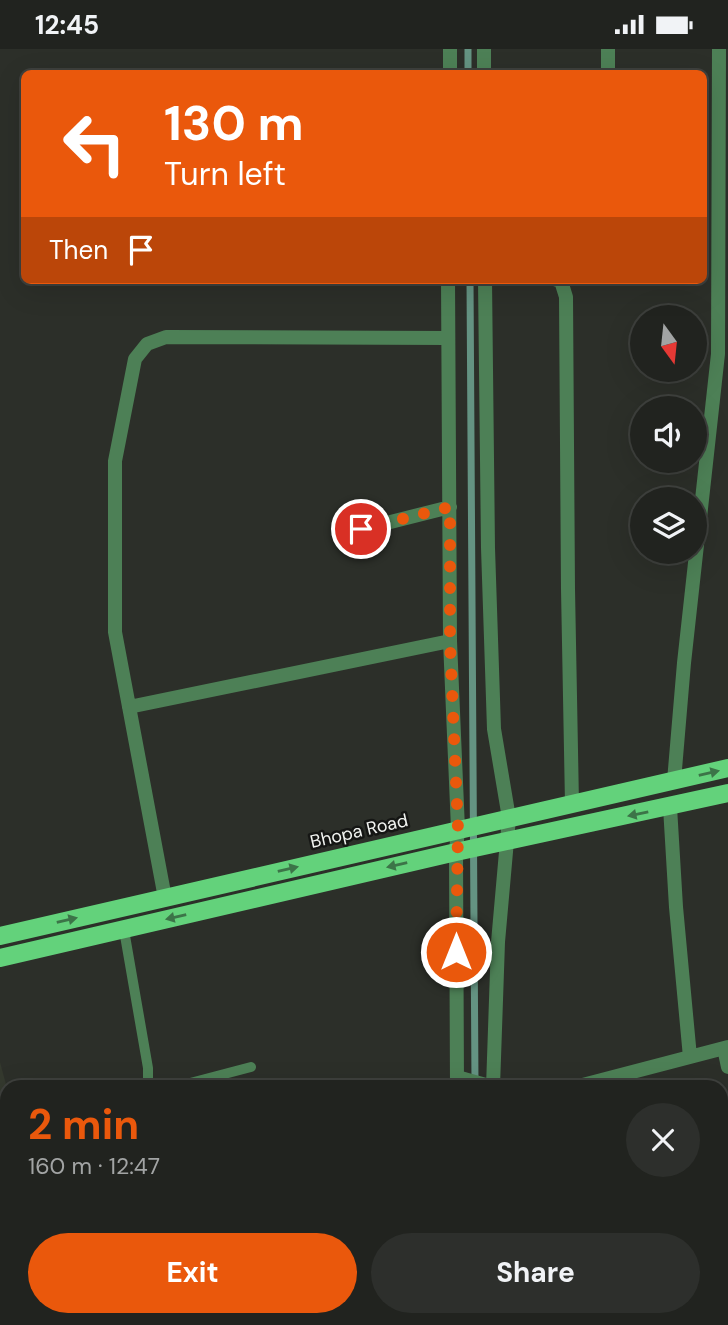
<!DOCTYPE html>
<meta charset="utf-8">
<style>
body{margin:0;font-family:"DM Sans",sans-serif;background:#2d2f2c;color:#f1f3f6;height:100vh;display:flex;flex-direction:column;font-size:26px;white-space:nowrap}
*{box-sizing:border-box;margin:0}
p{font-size:23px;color:#a2a4a4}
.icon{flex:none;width:38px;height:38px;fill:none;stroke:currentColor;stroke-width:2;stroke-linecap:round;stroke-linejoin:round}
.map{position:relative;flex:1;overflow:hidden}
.side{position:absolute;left:0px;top:1031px;width:728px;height:247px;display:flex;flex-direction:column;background:#21231f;border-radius:21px 21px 0 0;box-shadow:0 7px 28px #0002,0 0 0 2px #3e403d}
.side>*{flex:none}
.guide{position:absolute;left:21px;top:21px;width:686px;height:214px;border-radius:10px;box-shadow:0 7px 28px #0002,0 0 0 2px #3e403d;background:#ea580c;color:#fff;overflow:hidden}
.needle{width:46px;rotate:165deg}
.buttons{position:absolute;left:630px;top:256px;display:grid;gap:14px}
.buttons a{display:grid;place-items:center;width:77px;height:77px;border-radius:50%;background:#21231f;box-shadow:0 7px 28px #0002,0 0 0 2px #3e403d;font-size:35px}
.pin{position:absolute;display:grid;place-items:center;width:60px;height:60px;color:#fff;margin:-30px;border:4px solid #fff;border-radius:50%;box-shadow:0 2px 7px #0007}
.me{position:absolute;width:77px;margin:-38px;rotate:0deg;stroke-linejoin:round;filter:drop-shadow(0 0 5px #0008)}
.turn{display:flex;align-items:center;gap:24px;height:147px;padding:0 28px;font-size:32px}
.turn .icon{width:91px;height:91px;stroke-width:2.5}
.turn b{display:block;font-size:49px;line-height:60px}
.then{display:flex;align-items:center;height:66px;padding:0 28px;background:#0003;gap:14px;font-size:26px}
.round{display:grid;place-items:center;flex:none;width:74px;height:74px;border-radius:37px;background:#2d2f2c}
.headline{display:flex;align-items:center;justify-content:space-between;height:119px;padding:0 28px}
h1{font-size:42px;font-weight:700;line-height:52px;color:#ea580c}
.button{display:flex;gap:14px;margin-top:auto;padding:14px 28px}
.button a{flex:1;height:80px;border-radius:42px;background:#ea580c;color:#fff;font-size:28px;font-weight:700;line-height:80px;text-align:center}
.button a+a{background:#2d2f2c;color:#f1f3f6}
.status{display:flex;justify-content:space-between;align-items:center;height:49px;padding:0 35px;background:#21231f;direction:ltr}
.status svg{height:19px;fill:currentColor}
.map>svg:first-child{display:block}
.built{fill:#34392e}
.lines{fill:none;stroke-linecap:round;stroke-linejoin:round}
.stream{stroke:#649382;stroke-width:7}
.service{stroke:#4d8056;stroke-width:10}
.minor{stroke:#4d8056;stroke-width:14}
.primary{stroke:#63d27b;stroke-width:18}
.oneway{fill:#3c7448}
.route{stroke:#ea580c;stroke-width:12;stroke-dasharray:0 21.6}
.labels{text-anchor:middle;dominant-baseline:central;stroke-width:5;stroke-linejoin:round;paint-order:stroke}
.street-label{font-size:18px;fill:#f1f3f0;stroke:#151614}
</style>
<div class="status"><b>12:45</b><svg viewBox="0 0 49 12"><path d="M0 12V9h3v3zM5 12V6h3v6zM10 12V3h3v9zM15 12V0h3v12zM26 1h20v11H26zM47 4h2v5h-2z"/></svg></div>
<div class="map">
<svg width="728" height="1276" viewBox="0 0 728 1276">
<rect width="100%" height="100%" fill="#2c2f29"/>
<!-- built -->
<path class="built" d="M0 1013 7 1039V1164L0 1198Z"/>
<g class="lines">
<!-- stream -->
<path class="stream" d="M468 0V24
M470 231 475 1035
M478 1270V1276"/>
<!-- service -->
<path class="service" d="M124 881 148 1019V1038
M175 1038 251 1018
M136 1270V1273"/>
<!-- minor -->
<path class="minor" d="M450 0V24
M484 24V0
M608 24V0
M448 231 450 592 458 780 456 803 457 1038
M485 231 488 499 494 680 509 769 498 893 493 1038
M557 231 561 232 566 248 568 540 572 755
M339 486 450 458
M129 658 450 592
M674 732 684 614 718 305 719 0
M670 758 676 858 690 1008
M165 849 115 583V412L135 310 147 295 166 288 448 289
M724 999 728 1018
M457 1028 493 1038
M575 1038 728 998
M721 1121 728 1124
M461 1270V1276
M495 1270V1276
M712 1270 728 1275"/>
<!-- primary -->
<path class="primary" d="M0 887 728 719
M0 909 456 803 728 744"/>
</g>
<!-- one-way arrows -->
<defs><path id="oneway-solid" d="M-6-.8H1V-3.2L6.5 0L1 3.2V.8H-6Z" transform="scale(1.75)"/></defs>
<g class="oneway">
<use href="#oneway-solid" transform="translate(709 724) rotate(-13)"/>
<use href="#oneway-solid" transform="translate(638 765) rotate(168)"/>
<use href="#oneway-solid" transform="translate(397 816) rotate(167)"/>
<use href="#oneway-solid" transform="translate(288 820) rotate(-13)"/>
<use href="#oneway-solid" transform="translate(176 868) rotate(167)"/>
<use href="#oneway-solid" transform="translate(67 871) rotate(-13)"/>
</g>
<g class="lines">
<!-- route -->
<path class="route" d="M361 480 450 458V593L458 780 456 903"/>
</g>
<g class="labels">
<!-- street labels -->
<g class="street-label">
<text transform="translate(359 782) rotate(-13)">Bhopa Road</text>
</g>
</g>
</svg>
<div class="buttons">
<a><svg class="needle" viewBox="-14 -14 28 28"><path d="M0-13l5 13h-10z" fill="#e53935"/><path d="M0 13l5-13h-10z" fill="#a2a4a4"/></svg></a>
<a><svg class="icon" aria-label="sound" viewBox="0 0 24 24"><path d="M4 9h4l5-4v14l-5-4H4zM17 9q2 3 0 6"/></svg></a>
<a><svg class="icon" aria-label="layers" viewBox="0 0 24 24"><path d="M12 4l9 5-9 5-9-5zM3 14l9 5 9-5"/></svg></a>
</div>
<div class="pin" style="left:361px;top:480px;background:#d93025"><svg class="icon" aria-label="arrive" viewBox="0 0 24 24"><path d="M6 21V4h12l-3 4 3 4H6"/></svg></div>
<svg class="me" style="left:456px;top:903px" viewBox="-20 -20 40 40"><circle r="17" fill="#ea580c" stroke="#fff" stroke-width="3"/><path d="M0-11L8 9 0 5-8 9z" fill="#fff"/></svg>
<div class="guide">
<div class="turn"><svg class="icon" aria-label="left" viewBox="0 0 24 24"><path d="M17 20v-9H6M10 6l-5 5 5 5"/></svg><div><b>130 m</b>Turn left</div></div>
<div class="then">Then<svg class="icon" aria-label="arrive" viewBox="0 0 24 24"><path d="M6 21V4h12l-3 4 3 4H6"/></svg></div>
</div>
<section class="side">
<div class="headline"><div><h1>2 min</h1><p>160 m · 12:47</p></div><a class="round"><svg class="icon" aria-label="close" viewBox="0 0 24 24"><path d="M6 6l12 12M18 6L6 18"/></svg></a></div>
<div class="button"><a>Exit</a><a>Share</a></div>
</section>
</div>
